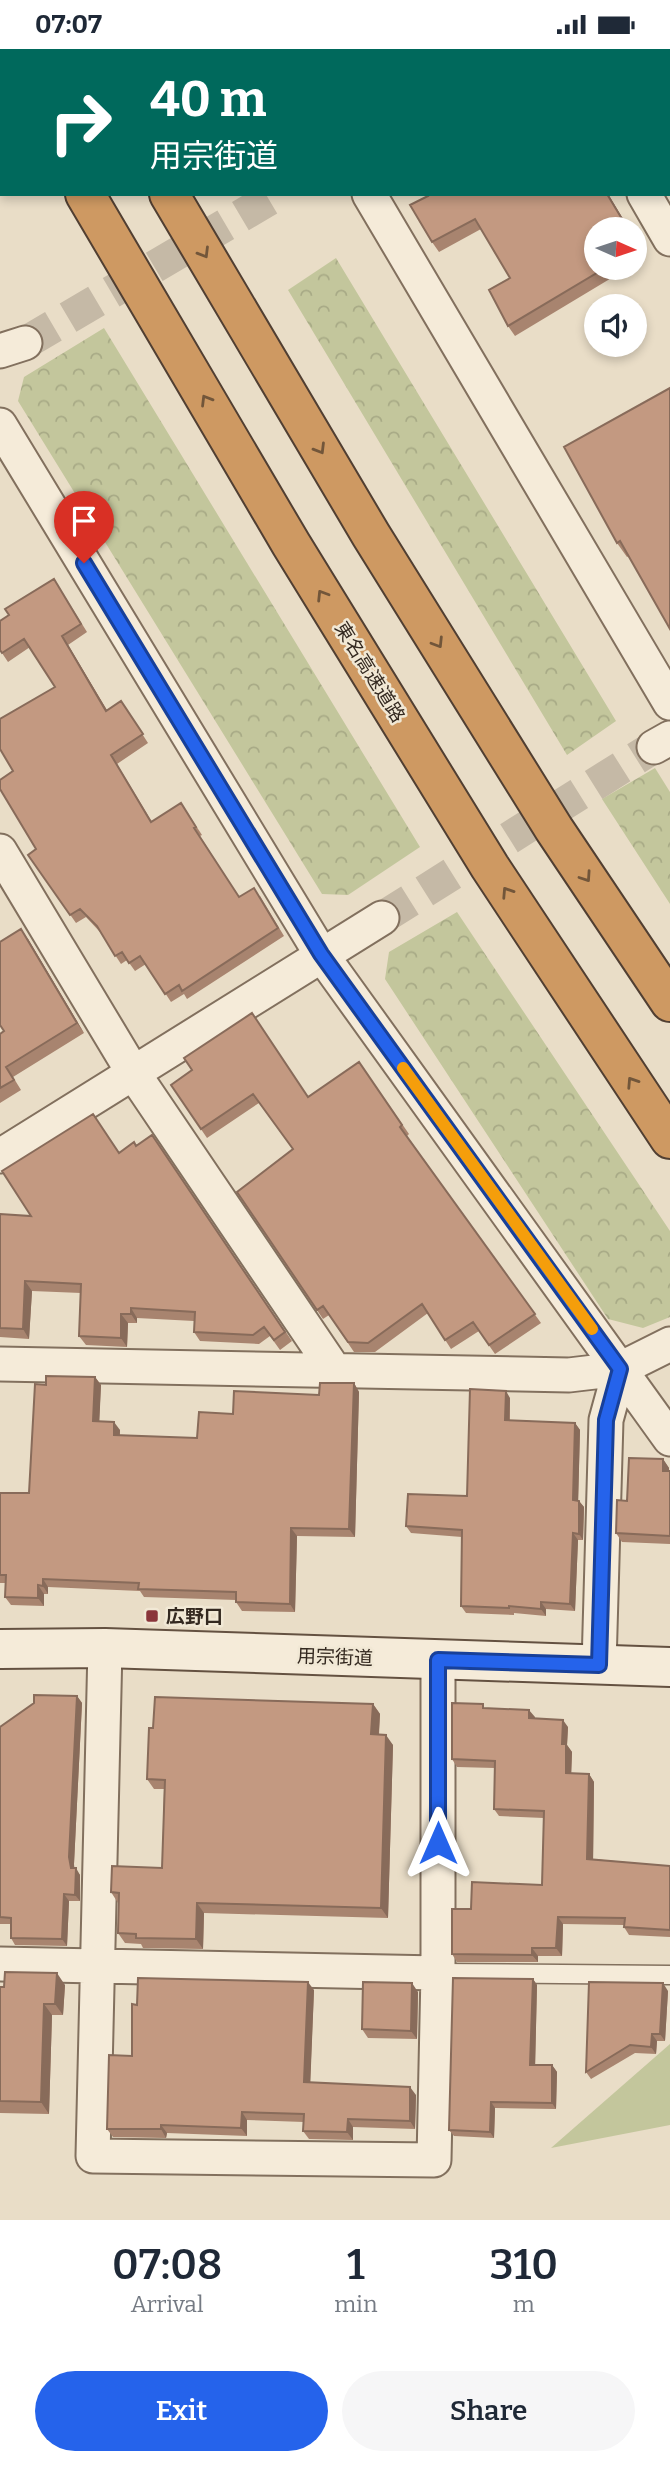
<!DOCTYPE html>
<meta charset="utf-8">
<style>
body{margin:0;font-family:Bitter,"Noto Sans JP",serif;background:#f6f6f7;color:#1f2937;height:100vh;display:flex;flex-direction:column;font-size:26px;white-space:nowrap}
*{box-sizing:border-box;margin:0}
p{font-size:23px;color:#747a83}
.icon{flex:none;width:38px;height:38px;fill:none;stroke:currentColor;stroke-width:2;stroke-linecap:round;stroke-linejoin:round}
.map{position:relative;height:2171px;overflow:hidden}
.details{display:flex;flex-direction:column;background:#fff;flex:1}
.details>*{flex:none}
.hud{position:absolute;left:0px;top:0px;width:670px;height:147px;box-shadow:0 4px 10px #0003;background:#00695c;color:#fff;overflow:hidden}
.needle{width:46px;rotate:93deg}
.fabs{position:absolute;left:584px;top:168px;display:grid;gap:14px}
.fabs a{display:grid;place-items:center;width:63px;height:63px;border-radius:50%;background:#fff;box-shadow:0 4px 10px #0003;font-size:35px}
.pin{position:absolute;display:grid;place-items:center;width:60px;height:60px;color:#fff;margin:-72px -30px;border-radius:50% 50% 50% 0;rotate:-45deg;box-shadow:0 0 7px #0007}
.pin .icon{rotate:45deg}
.me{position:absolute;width:77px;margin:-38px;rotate:0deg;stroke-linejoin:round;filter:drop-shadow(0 0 5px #0008)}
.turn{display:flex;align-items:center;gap:24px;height:147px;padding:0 35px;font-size:32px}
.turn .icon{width:91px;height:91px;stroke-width:2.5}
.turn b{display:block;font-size:49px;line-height:60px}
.eta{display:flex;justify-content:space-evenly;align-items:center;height:119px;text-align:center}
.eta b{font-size:42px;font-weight:600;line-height:49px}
.primary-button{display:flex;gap:14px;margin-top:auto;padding:14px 35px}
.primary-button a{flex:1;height:80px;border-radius:42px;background:#2563eb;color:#fff;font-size:28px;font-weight:600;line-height:80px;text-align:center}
.primary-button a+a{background:#f6f6f7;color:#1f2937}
.status{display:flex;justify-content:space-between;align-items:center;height:49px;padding:0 35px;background:#fff;direction:ltr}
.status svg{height:19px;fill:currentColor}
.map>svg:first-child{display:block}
.forest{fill:url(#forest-crowns)}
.park{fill:#c3c69c}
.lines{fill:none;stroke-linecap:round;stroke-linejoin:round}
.street-tunnel{stroke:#c5b9a6;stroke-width:33;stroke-dasharray:33 17;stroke-linecap:butt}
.lane-casing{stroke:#82705e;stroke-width:21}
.street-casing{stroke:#82705e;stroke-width:37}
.secondary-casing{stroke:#645141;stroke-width:42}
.highway-casing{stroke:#513f32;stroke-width:42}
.lane{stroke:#f5ebd9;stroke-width:18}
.street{stroke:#f5ebd9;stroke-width:33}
.secondary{stroke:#f5ebd9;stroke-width:38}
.highway{stroke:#ce9962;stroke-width:38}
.wall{fill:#a8846f}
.shaded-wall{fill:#886b5a}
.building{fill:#c39981;stroke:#886b5a;stroke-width:2}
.oneway{stroke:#72563a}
.route-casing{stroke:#184099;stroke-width:18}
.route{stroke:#2563eb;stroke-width:12}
.slow{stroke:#f59e0b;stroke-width:12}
.poi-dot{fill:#8a353a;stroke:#f1e8d5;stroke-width:2.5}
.labels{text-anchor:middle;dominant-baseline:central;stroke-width:5;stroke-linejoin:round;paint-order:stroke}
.street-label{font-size:19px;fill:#342920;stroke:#f1e8d5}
.poi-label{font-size:19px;font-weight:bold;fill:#342920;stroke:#f1e8d5;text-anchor:start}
</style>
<div class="status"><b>07:07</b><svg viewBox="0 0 49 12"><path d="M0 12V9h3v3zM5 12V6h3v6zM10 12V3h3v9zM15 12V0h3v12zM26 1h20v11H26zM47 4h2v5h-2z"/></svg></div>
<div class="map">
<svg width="670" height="2171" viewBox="0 0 670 2171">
<defs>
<pattern id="forest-crowns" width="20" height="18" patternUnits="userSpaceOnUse" patternTransform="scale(1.75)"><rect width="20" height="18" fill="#c3c69c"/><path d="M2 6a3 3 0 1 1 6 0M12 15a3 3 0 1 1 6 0" fill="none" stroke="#a8aa86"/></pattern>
</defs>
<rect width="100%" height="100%" fill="#e9ddc7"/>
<!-- forest -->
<path class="forest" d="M336 209 616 672 567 706 288 241Z
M104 279 420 798 348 846 322 845 18 352 24 328Z
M655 719 670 743V855L602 750Z
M457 863 670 1182V1268L643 1279 608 1270 385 930 389 903Z"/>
<!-- park -->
<path class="park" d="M670 1995V2076L551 2099Z"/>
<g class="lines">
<!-- street-tunnel -->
<path class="street-tunnel" d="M25 294 278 145
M382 869 654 698"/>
<defs>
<path id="lane" d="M438 1924 670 1926"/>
<path id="street" d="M291 0V2
M561 0 562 2
M522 2 525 0
M369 145 670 654
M644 145 670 190
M0 302 25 294
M0 376 321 905 670 1390
M654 698 670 689
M0 802 134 1025 335 1322
M0 1107 382 869
M0 1315 569 1326 620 1320 606 1371 599 1616
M620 1320 670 1295
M105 1599 93 2107 434 2111 438 1924V1611
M0 1915 438 1924"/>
<path id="secondary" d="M0 1600 105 1599 670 1618"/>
<path id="highway" d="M3 0 4 2
M86 0 87 2
M85 145 291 495 490 818 670 1090
M169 145 371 486 554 780 670 953"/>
</defs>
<!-- lane casing -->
<use href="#lane" class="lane-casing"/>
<!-- street casing -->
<use href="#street" class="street-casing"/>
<!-- secondary casing -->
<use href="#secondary" class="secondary-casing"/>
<!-- highway casing -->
<use href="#highway" class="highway-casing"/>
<!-- lane -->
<use href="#lane" class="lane"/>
<!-- street -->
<use href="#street" class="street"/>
<!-- secondary -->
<use href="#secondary" class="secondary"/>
<!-- highway -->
<use href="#highway" class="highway"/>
</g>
<!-- wall -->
<path class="wall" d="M427 145H608L629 180H597V219H628L515 287 508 277 510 229 481 180 439 203 432 193Z
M635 191 645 209 635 215Z
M564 398 629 507 627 508 617 494Z
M54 530 87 583 68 596 107 661 121 652 148 694 117 715 152 773 181 754 202 786 200 787 239 848 260 847 284 887 187 950 184 945 171 953 146 915 135 922 127 911 121 915 100 883 86 868 76 874 28 806 36 800 13 722 55 638 30 598 8 613 2 604 9 566Z
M28 890 84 984 13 1028 21 1041 0 1054V985L4 982Z
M359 1013 409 1085 407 1087 541 1274 495 1305 479 1282 451 1300 428 1264 375 1303H354L329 1266 323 1270 237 1143 293 1100 259 1054 207 1089 171 1036 308 1048Z
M152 1086 292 1292 280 1301 270 1287 259 1295 200 1292 194 1283V1272L137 1269V1274H128L127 1298 86 1296 79 1287 81 1244 32 1242 29 1290 0 1288V1165L31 1167 119 1104 136 1097Z
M95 1328 101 1336 99 1372 120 1381V1386L197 1389 233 1365 319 1346 354 1334 359 1343 355 1488 297 1487 295 1563 242 1562 236 1553V1551L144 1548 140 1542 48 1538V1545H44V1557L11 1556 5 1548 6 1534H0V1444H29L46 1336Z
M510 1349V1371L575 1374 580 1381 578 1452H579L584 1458 583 1491H578L575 1562 546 1560V1567L514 1564V1566L466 1564 461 1557 462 1488 411 1484 406 1477 467 1447Z
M663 1410 669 1419V1422H670V1495L622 1493 616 1484 627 1452Z
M77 1647 82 1654 74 1815V1819L80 1826V1852H69L67 1897 15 1896 11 1889V1875H0V1678Z
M373 1655 380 1665 379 1686 393 1696 388 1869 204 1864 203 1900 143 1899 141 1895 125 1894 118 1884V1854L111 1843 162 1819 164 1740H154L147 1730 153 1679Z
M485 1659 535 1668V1670L568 1678 567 1696 572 1703 571 1725H589L594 1733 593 1810 670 1817V1888L629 1886 624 1878V1876L563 1875 562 1907H538V1913H457L452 1905 471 1860 542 1836 544 1769 499 1767 494 1760 495 1719 457 1718 452 1710Z
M533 1930 537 1936 535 2016H552L557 2023 556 2060 495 2059 494 2089 454 2087 449 2081Z
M65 1936 63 1966H52L49 2065 0 2064V1938Z
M314 1941 310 2034 416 2046 415 2080 353 2078V2091L309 2090 303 2082 304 2073 247 2071V2087L167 2084 166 2089 113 2088 107 2080 132 2007 137 1956Z
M668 1942 665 1992H657L656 2005 635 2004 591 2030 586 2023Z
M418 1943 417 1990 368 1989 362 1980Z"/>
<!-- shaded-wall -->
<path class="shaded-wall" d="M607 145H608L629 180H628Z
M62 587 68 596 112 670 106 662Z
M21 880 28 890 84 984 77 974Z
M25 1232 32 1242 29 1290 23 1280Z
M131 1259 137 1269V1274L131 1265Z
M121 1265 128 1274 127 1298 121 1289Z
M95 1328 101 1336 99 1380 93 1372Z
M354 1334 359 1343 355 1488 349 1480Z
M506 1342 510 1349 509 1378 505 1371Z
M114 1373 120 1381 119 1394 114 1386Z
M575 1374 580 1381 578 1458 573 1451Z
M663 1410 669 1419V1431L663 1422Z
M579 1452 584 1458 583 1491 579 1485Z
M291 1479 297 1487 295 1563 290 1555Z
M573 1484 578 1491 575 1562 570 1555Z
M43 1530 48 1538V1545L43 1537Z
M38 1536 44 1545V1557L38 1549Z
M541 1553 546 1560V1567L541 1560Z
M77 1647 82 1654 74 1815 75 1826 71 1819 69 1808Z
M373 1655 380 1665 378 1696 371 1685Z
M529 1661 535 1668 534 1677 529 1669Z
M563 1671 568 1678 567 1696 572 1703 571 1732 566 1724 562 1695Z
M386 1686 393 1696 388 1869 381 1859Z
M589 1725 594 1733 593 1818 587 1810Z
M76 1819 80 1826V1852L75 1846Z
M64 1845 69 1852 67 1897 62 1890Z
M197 1854 204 1864 203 1900 196 1890Z
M558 1868 563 1875 562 1907 556 1899Z
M532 1899 538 1907V1913L532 1906Z
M57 1924 65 1936 63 1966 55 1955Z
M533 1930 537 1936 535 2022 530 2016Z
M308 1933 314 1941 310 2042 304 2033Z
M412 1934 418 1943 417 1990 411 1982Z
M663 1934 668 1942 665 1992 660 1985Z
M44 1955 52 1966 49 2065 41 2053Z
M652 1985 657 1992 656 2005 651 1998Z
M552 2016 557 2023 556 2060 552 2054Z
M410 2038 416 2046 415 2080 410 2072Z
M491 2053 495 2059 494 2089 490 2083Z
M242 2063 247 2071V2087L241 2079Z
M348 2070 353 2078V2091L347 2083Z
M161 2076 167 2084 166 2089 161 2080Z"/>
<!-- building -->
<path class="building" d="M616 0H670V96L668 94V2H617Z
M427 145H607L628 180H597V219H605L508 277 489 241 510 229 475 170 432 193 410 156 428 147Z
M670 339V580L620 492 617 494 564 398Z
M54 530 81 575 62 587 106 662 121 652 143 685 111 706 151 773 181 754 196 778 194 779 239 848 254 839 278 879 182 942 179 936 165 945 140 907 129 914 122 903 115 907 97 877 80 860 70 866 28 806 36 800 0 740V731L13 722 0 700V670L55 638 24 590 2 604 0 601V572L9 566 5 560Z
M21 880 77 974 6 1018 14 1031 0 1039V985L4 982 0 976V893Z
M252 964 308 1048 359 1013 402 1076 400 1078 535 1265 489 1296 473 1273 445 1291 422 1255 368 1294 348 1293 323 1257 317 1261 237 1143 293 1100 253 1045 201 1080 171 1036 192 1021 184 1009Z
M93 1065 119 1104 134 1093 136 1097 152 1086 285 1283 274 1291 264 1278 253 1286 194 1283 195 1263 131 1259V1265H121V1289L79 1287 81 1235 25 1232 23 1280 0 1279V1165L31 1167 2 1122Z
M46 1327 95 1328 93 1372 114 1373V1386L197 1389 199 1363 233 1365 234 1342 319 1346 320 1334H354L349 1480 291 1479 290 1555 236 1553V1543L138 1540 139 1534 43 1530V1537L38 1536V1549L5 1548 6 1526H0V1444H29L35 1335 46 1336Z
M470 1340 506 1342 505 1371 575 1374 573 1451 579 1452V1485L573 1484 570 1555 541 1553V1560L509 1557V1559L461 1557 462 1481 406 1477 408 1445 467 1447Z
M629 1409 663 1410V1422H670V1487L616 1484 617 1451 627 1452Z
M34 1646 77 1647 69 1808 71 1819H76L75 1846 64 1845 62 1890 11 1889V1869L0 1868V1678L34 1654Z
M155 1648 373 1655 371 1685 386 1686 381 1859 197 1854 196 1890 136 1889V1885L118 1884 119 1844 111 1843 112 1817 162 1819 165 1731 147 1730 149 1679H153Z
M452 1654 483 1655V1659L529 1661V1669L563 1671 562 1695H566V1724L589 1725 587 1810 670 1817V1881L624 1878 625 1869 558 1868 556 1899H532V1906L452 1905V1860H471L472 1833 542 1836 544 1762 494 1760 495 1712 452 1710Z
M5 1923 57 1924 55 1955H44L41 2053 0 2052V1938H4Z
M138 1929 308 1933 304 2033 410 2038V2072L348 2070 347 2083 303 2082 304 2065 242 2063 241 2079 161 2076V2080H107L109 2006 132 2007V1955L137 1956Z
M453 1929 533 1930 530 2016H552V2054L491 2053 490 2083 449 2081Z
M363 1933 412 1934 411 1982 362 1980Z
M589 1933 663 1934 660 1985H652L651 1998 630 1996 586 2023Z"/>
<!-- one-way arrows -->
<defs><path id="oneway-chevron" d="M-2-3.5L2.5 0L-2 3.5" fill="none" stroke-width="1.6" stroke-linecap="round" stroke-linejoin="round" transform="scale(1.75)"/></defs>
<g class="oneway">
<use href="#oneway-chevron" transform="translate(204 204) rotate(59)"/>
<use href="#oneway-chevron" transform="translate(206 351) rotate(-121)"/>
<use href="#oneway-chevron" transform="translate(320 400) rotate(59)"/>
<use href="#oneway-chevron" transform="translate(322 546) rotate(-122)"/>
<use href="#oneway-chevron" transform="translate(438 594) rotate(58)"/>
<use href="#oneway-chevron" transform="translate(586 828) rotate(56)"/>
<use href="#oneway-chevron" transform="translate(507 843) rotate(-123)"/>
<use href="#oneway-chevron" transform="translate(632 1033) rotate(-123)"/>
</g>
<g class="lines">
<defs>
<path id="route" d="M84 514 321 905 620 1320 606 1371 599 1616 438 1611V1794"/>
</defs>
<!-- route casing -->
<use href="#route" class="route-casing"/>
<!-- route -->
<use href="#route" class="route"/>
<!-- slow -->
<path class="slow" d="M403 1019 592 1280"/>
</g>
<!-- markers -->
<rect class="poi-dot" x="145" y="1560" width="14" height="14" rx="3.5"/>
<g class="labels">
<!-- street labels -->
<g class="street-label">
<text transform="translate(370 623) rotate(58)">東名高速道路</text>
<text transform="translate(335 1608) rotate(2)">用宗街道</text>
</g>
<!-- poi labels -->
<g class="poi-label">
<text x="166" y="1567">広野口</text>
</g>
</g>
</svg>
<div class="fabs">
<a><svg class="needle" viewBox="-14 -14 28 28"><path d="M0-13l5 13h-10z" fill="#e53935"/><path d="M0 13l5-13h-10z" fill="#747a83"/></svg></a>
<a><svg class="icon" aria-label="sound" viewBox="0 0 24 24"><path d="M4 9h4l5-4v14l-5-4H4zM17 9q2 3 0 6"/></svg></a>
</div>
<div class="pin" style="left:84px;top:514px;background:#d93025"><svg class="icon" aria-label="arrive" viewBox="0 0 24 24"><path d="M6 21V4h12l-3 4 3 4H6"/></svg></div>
<svg class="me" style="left:438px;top:1794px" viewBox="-20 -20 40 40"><path d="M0-17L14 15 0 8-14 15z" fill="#2563eb" stroke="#fff" stroke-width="4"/></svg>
<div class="hud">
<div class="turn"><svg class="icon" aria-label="right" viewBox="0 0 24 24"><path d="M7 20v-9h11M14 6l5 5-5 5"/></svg><div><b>40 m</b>用宗街道</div></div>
</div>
</div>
<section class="details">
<div class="eta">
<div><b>07:08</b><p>Arrival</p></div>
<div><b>1</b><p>min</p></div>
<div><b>310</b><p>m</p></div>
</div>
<div class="primary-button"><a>Exit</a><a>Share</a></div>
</section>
